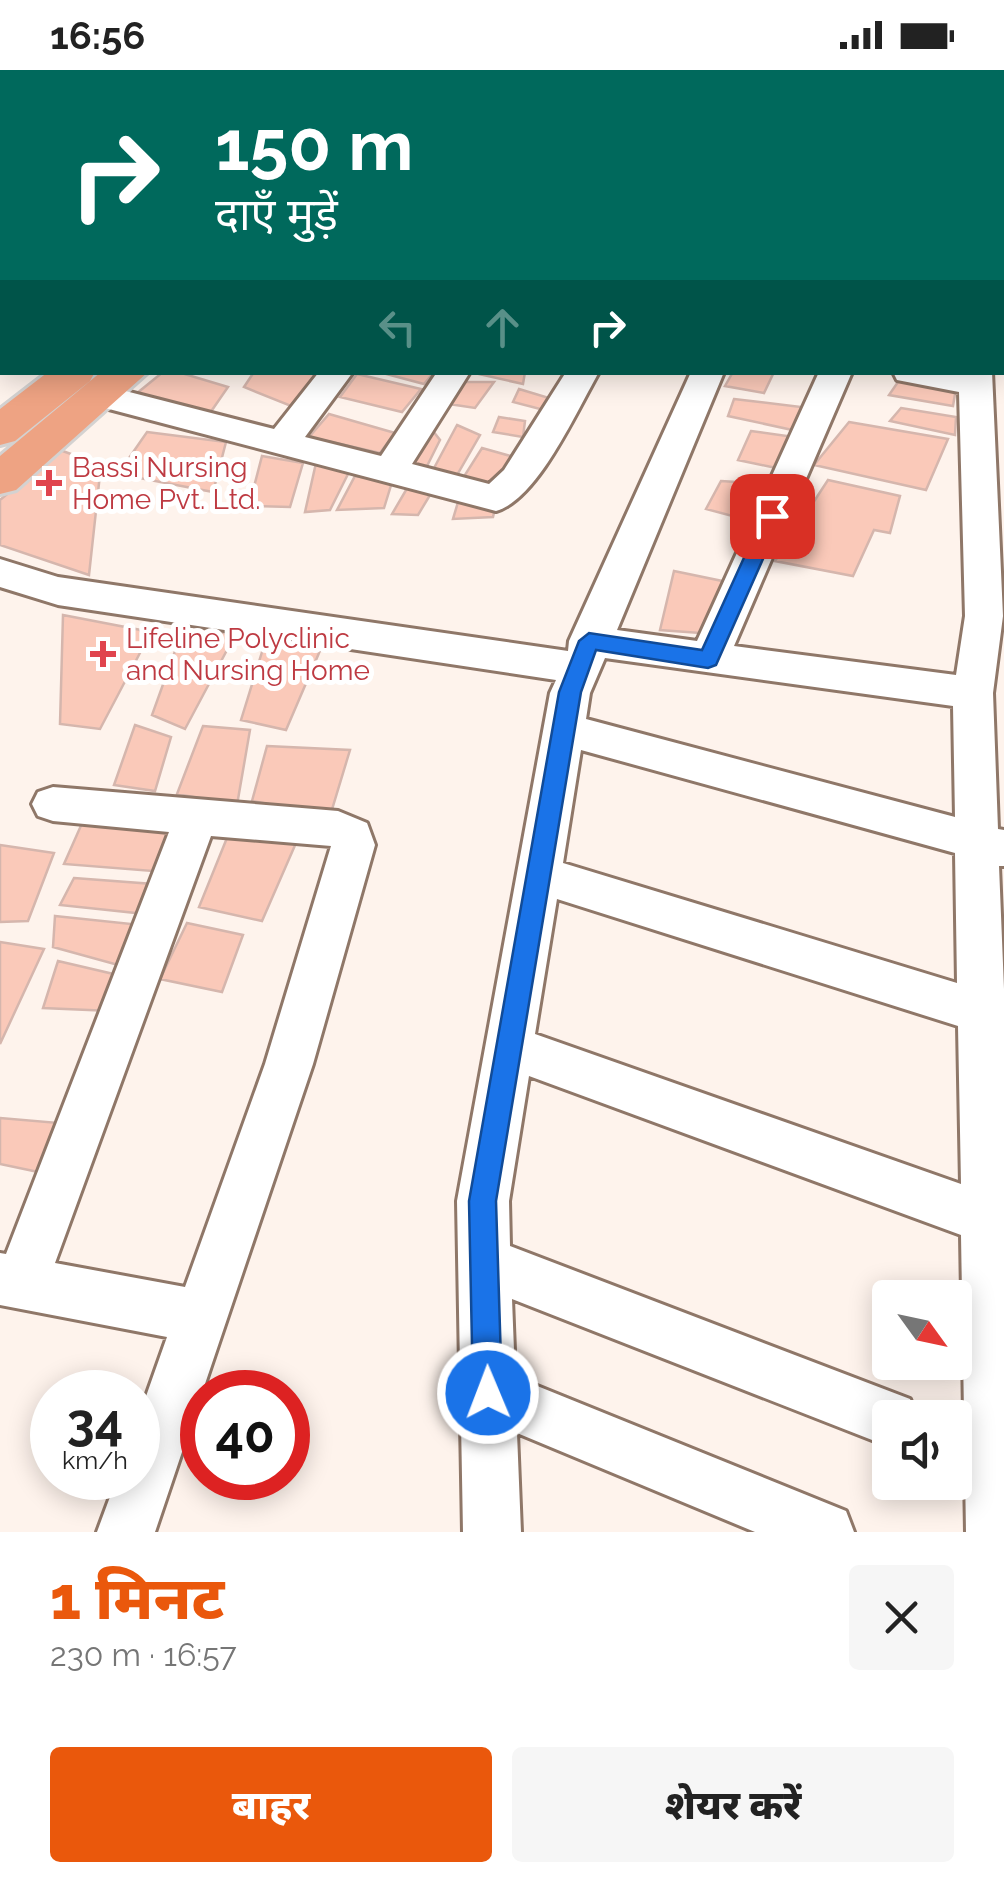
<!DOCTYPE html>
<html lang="hi">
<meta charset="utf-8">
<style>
body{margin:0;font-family:Raleway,"Noto Sans Devanagari",sans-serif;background:#f6f6f6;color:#222;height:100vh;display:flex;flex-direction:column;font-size:38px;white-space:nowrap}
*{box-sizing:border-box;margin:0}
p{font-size:32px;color:#767676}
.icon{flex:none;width:55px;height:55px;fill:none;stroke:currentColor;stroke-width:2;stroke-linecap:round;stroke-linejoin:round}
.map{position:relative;height:1462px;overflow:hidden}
.panel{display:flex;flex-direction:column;background:#fff;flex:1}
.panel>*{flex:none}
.hud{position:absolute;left:0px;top:0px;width:1005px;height:305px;box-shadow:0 5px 25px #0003;background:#00695c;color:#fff;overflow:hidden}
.needle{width:65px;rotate:123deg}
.fabs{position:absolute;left:872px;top:1210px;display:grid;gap:20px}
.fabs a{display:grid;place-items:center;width:100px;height:100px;border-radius:10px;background:#fff;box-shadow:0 5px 25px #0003;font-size:50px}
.speed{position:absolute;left:30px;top:1300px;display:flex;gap:20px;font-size:50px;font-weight:700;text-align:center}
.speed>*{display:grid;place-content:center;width:130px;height:130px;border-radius:50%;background:#fff;box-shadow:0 5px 25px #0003;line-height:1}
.speed small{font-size:25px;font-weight:400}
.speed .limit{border:15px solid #d22;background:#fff;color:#111}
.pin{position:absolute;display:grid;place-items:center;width:85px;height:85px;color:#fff;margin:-42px;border-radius:20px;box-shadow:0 5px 15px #0006}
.me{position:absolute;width:110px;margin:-55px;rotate:359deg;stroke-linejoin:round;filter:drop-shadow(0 0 8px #0008)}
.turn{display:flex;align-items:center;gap:35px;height:210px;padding:0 50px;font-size:45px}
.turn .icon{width:130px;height:130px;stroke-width:2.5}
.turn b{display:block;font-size:70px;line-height:85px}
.lanes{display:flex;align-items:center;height:95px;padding:0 50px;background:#0003;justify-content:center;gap:50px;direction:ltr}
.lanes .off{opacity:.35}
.round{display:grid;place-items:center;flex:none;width:105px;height:105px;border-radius:10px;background:#f6f6f6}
.summary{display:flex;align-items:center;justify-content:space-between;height:170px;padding:0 50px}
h1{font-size:60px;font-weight:800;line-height:75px;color:#ea580c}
.primary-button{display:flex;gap:20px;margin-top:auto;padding:20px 50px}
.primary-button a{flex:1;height:115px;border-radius:10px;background:#ea580c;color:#fff;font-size:40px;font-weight:800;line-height:115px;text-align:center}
.primary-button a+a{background:#f6f6f6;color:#222}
.status{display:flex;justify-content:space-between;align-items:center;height:70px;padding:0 50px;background:#fff;direction:ltr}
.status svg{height:28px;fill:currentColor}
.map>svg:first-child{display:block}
.building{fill:#fac9b9;stroke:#d5b6ad;stroke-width:2.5}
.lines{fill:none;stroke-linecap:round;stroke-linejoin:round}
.minor-casing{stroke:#8f7768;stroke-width:6}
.major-casing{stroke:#d4d2d1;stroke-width:6}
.minor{fill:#fff;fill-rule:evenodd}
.major{fill:#eea383;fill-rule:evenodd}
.route{fill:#1a73e8;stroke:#114b97;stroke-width:2.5}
.health-dot{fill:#e0444e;stroke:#fff;stroke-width:4}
.labels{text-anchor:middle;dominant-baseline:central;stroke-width:10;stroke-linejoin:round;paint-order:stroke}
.health-label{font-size:28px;fill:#be3a42;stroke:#fff;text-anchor:start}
</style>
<div class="status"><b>16:56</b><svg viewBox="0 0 49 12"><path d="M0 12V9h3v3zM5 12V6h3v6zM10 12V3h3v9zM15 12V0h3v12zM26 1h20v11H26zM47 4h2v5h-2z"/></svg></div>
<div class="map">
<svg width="1004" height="1462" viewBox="0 0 1004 1462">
<rect width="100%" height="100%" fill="#fef3ec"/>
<!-- building -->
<path class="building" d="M163 302H178L228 317 210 343 136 324Z
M254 302H316L296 338 244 317Z
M379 302H434L424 314Z
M470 302H525L523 314Z
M733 302H774L764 323 725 316Z
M357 304 421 319 402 342 340 327Z
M900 309 956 318 953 336 889 325Z
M462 312H494L475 338 449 334Z
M519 319 549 328 544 340 513 332Z
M734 329 809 338 797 361 728 346Z
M901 338 956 347 955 365 890 351Z
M329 344 395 363 380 383 309 367Z
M499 347 525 351 523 367 493 362Z
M849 352 948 369 926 420 814 395Z
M457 355 480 365 453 412 433 400Z
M433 361 440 370 426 398 408 393Z
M751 361 794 367 781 399 738 390Z
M147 362 226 372 213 422 118 404Z
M482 378 514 387 495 414 463 408Z
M60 380 101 395 89 505 0 475V430Z
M262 386 303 393 290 437 249 436Z
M316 393 351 398 330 440 305 442Z
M355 406 392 412 384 438 337 440Z
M828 410 900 426 890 463 874 460 853 506 775 491Z
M721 411 770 414 755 452 706 439Z
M409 415 433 420 418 445 392 444Z
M458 432 496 434 493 447 453 449Z
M674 501 727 512 700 563 660 560Z
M63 545 151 562 100 659 60 654Z
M181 555 235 565 185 659 152 645 183 559Z
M266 569 322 576 286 660 241 650Z
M135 655 171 667 155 721 114 715Z
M203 656 250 660 237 735 177 724Z
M267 676 350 680 330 746 252 731Z
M83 751 178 762 165 802 64 794Z
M229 763 296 773 262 851 199 837Z
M0 775 54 783 28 851 0 852Z
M74 808 153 814 155 845 60 835Z
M55 846 141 855 129 898 53 877Z
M187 853 243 865 222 922 160 909Z
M0 872 44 879 0 974Z
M58 891 122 906 111 941 43 938Z
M0 1048 59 1053 43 1103 0 1094Z"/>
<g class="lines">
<defs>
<path id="minor" d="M964 0H990V2H964Z
M0 141H2V159H0Z
M319 302H353L305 367 381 386 437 302H470L412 394 489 414 504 400 566 302H599C577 340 538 429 496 441L90 334 85 326 90 318 102 315 274 359Z
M691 302H724L617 560 697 571 819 302H852L734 576 956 605 965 546 959 322 897 310 893 302H992L1003 546 993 623 998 759 1004 760V796H999L1004 919V1462H966L961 1165 529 1006 509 1131 510 1176 910 1329 917 1348H890V1377L512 1229 515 1307 846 1441 854 1462H755L517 1363 521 1462H463L457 1131 550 623 556 610 58 535 0 517V489L58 507 568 581 569 571ZM605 588 953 636 955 747 586 649 590 623ZM581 680 955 783 957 913 563 793ZM557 829 958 956 961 1114 535 964Z
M53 717 338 741 367 753 375 775 313 994 155 1462H97L117 1408H138V1349L167 1267 0 1235V1183L6 1184 169 762 53 751 38 746 32 734 38 722ZM211 766 331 776 265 994 185 1217 55 1193Z"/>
<path id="major" d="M48 302H95L90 311 15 371 0 375V339Z
M101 302H148L16 420 0 424V386Z"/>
</defs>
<!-- minor casing -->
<use href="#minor" class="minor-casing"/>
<!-- major casing -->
<use href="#major" class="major-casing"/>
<!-- minor -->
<use href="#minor" class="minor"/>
<!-- major -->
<use href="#major" class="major"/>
</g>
<!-- route -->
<path class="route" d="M772 439 782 446 716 595 708 598 596 580 581 622 496 1131 502 1323 498 1333 488 1337 477 1333 473 1323 469 1131 559 622 579 571 589 563 702 580 763 446Z"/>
<!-- markers -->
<g class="health-dot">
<path d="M44 398h10v10h10v10h-10v10h-10v-10h-10v-10h10z"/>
<path d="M98 569h10v10h10v10h-10v10h-10v-10h-10v-10h10z"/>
</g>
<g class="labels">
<!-- health labels -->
<g class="health-label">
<text x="72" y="397">Bassi Nursing<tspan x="72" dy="32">Home Pvt. Ltd.</tspan></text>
<text x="126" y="568">Lifeline Polyclinic<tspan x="126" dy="32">and Nursing Home</tspan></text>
</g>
</g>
</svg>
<div class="fabs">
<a><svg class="needle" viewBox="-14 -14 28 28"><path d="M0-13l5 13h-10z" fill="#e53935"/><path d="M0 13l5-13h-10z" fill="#767676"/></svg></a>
<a><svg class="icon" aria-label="sound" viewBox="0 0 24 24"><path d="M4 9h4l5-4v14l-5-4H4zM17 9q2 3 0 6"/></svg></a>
</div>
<div class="speed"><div>34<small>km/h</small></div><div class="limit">40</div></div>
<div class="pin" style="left:772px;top:446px;background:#d93025"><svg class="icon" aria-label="arrive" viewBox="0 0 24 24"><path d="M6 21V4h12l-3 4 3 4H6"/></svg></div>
<svg class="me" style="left:488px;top:1323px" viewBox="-20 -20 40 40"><circle r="17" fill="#1a73e8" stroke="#fff" stroke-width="3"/><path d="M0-11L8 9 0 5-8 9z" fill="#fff"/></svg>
<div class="hud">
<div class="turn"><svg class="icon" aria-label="right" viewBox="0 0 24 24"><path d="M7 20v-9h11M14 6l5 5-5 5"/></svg><div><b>150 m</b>दाएँ मुड़ें</div></div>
<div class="lanes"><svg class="icon off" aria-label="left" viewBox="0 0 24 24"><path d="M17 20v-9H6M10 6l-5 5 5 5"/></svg><svg class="icon off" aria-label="ahead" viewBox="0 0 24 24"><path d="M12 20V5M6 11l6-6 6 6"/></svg><svg class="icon" aria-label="right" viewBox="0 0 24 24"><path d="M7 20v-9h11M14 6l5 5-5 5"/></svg></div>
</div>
</div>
<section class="panel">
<div class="summary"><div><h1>1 मिनट</h1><p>230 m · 16:57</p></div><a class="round"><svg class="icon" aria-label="close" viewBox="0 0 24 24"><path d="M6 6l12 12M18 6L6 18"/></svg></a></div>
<div class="primary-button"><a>बाहर</a><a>शेयर करें</a></div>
</section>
